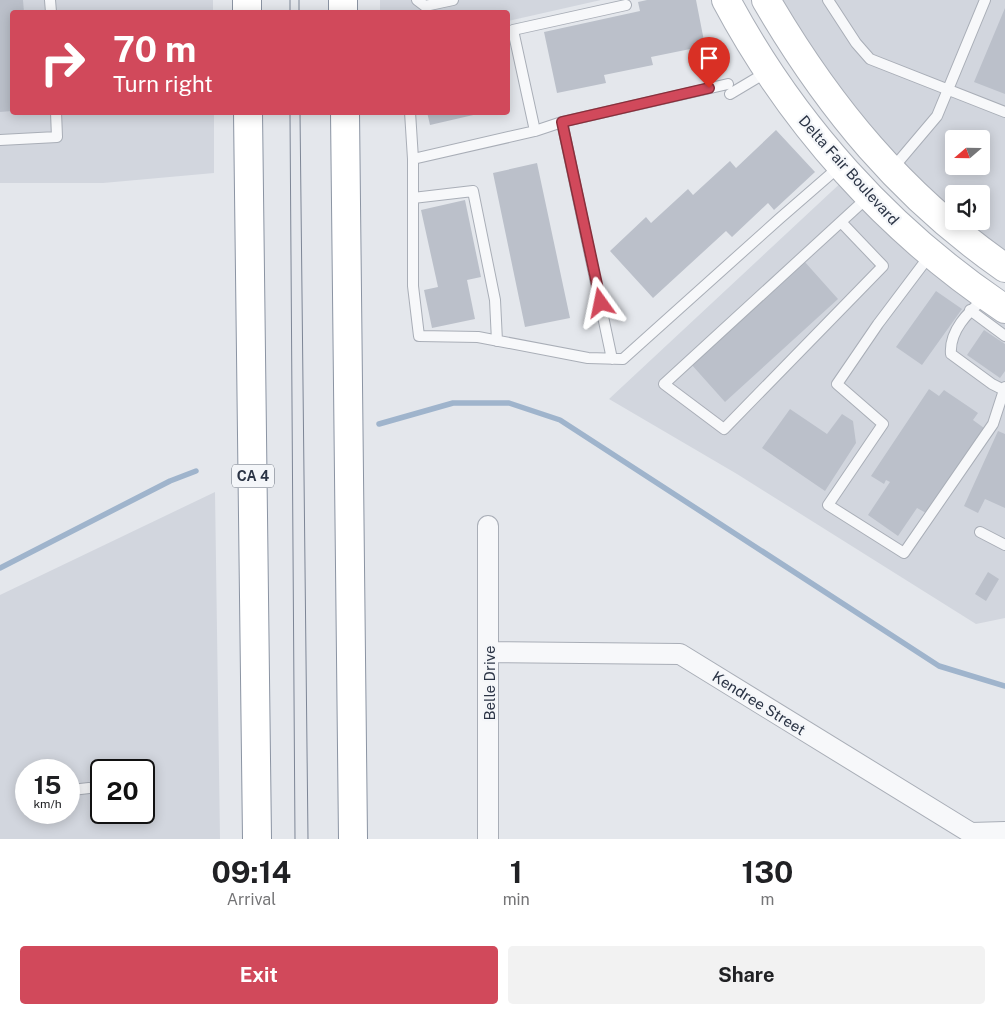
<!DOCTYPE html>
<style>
body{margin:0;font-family:"Public Sans",sans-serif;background:#f2f2f2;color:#202124;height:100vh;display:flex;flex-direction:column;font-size:19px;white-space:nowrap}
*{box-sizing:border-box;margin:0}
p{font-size:16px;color:#757577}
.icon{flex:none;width:28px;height:28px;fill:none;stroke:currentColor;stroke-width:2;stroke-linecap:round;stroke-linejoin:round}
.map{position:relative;height:839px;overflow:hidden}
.drawer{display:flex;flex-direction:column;background:#fff;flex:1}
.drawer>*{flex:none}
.banner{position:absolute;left:10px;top:10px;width:500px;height:105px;border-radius:5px;box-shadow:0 2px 12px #0003;background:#d1495b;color:#fff;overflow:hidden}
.needle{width:32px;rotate:250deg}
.tools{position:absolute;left:945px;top:130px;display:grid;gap:10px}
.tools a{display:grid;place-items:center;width:45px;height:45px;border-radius:5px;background:#fff;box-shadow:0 2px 12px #0003;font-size:25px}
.speed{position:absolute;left:15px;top:759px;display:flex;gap:10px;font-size:25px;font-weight:700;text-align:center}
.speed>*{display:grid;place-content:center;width:65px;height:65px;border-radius:50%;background:#fff;box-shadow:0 2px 12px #0003;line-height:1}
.speed small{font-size:12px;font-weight:400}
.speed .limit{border:2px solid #111;border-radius:8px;background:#fff;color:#111}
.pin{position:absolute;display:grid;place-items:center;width:42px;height:42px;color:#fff;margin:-51px -21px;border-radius:50% 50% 50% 0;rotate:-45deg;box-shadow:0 0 5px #0007}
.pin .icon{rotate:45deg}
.me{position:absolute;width:55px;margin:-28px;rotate:348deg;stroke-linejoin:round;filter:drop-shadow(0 0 4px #0008)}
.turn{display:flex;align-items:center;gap:18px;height:105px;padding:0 20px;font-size:22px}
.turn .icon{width:65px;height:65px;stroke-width:2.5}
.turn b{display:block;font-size:35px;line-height:42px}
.eta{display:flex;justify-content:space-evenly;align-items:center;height:85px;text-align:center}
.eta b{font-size:30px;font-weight:700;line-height:35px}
.primary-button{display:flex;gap:10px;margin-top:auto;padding:10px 20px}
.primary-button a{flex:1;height:58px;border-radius:5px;background:#d1495b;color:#fff;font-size:20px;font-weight:700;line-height:58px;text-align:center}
.primary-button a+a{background:#f2f2f2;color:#202124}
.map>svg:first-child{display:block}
.built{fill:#d2d6de;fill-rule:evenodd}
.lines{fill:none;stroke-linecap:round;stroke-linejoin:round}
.stream{stroke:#9fb4cc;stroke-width:5.5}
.building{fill:#bbc0ca}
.service-casing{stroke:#a9aeb7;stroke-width:12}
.minor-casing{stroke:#a9aeb7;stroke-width:22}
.secondary-casing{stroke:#a9aeb7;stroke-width:30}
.motorway-casing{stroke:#8b94a3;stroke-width:30}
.service{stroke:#f7f8fa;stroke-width:10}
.minor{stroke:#f7f8fa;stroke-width:20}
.secondary{stroke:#fff;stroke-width:28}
.motorway{stroke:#fff;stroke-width:28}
.tram{stroke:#7d8696;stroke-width:1}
.route-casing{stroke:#882f3b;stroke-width:12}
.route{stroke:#d1495b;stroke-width:9}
.labels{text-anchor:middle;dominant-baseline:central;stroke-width:4.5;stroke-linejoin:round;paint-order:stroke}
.shield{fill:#f4f6f9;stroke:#676e7b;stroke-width:1}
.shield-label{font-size:14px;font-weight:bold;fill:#2b3445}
.street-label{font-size:15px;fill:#2b3445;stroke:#f4f6f9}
</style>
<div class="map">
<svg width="1005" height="839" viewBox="0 0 1005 839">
<rect width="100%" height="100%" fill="#e4e7ec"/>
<!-- built -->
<path class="built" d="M0 0H213V12H12V112L214 113V173L103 183H0Z
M380 0H601L508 21V12H380Z
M766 0H1005V268L960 234ZM954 139H981V166H954ZM954 194H981V221H954Z
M846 178 1005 315V618L976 624 737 474 609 399Z
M215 492 220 839H0V595ZM26 770H69V812H26ZM101 770H144V812H101Z"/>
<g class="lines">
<!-- stream -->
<path class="stream" d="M379 424 453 403H509L560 420 939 666 1005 686
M0 568 170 481 196 471"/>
</g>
<!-- building -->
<path class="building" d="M0 0H23L24 12H12V111L0 112Z
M647 0H696L705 46 651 57 653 65 604 75 606 83 557 93 544 32 640 11 638 2Z
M1005 8V94L974 82Z
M427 112H482V113L430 125Z
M776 130 815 172 774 210 768 203 732 237 726 231 653 298 610 251 646 217 651 223 688 189 693 195 730 161 736 168Z
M537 163 570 318 525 327 493 173Z
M465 200 481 277 467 280 475 319 432 328 424 290 438 287 421 210Z
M804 261 838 299 725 402 691 364Z
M936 291 962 309 922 365 896 347Z
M984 330 1005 344V371L1000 378 967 355Z
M929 389 939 396 944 390 978 413 973 420 984 428 926 513 917 508 898 536 868 515 890 482 886 480 884 484 871 476Z
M790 409 827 434 842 414 853 421 856 443 825 491 762 448Z
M998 431 1005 434V508L985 499 978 513 964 506Z
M988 572 999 579 986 601 975 594Z"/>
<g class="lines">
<defs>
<path id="service" d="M50 0 51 12
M417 0 425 6 453 0
M828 0 856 43 870 59 1005 112
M730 94 767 72
M410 112 413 159V286L419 336 478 337 588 358 623 359 779 219 840 166
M562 122 612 359
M535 131 513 30 626 5
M0 140 57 137 56 112
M413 159 535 131 562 122 728 84
M893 168 937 116 985 0
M413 198 473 191 495 300 497 341
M841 222 883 266 724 429 664 384 868 197
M930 255 878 324 837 384 883 424 828 505 904 553 993 424 1004 390
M985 298C968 312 949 331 951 354L992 384 1004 390 1005 387
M970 310 1005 336
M980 532 1005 545
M72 790 89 788"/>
<path id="minor" d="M488 526V839
M489 652 680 654 971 833 1005 832"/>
<path id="secondary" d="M726 0C792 124 888 231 1005 309
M766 0C829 108 902 196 1005 268"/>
<path id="motorway" d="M247 0V12
M343 0V12
M248 112 257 839
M345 112 353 839"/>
</defs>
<!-- service casing -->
<use href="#service" class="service-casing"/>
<!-- minor casing -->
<use href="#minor" class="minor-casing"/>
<!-- secondary casing -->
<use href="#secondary" class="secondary-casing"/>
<!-- motorway casing -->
<use href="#motorway" class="motorway-casing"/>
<!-- service -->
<use href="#service" class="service"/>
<!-- minor -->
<use href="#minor" class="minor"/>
<!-- secondary -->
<use href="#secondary" class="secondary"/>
<!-- motorway -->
<use href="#motorway" class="motorway"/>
<!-- tram -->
<path class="tram" d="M290 0V12
M299 0V12
M290 112 295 839
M300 112 308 839"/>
</g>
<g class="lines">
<defs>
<path id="route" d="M601 303 562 122 709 88"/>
</defs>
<!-- route casing -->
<use href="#route" class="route-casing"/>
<!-- route -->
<use href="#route" class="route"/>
</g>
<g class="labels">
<!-- shield labels -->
<rect class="shield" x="232" y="464.5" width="42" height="23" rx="4"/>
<g class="shield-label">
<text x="253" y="476">CA 4</text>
</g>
<!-- street labels -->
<g class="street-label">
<text transform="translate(849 170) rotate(48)">Delta Fair Boulevard</text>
<text transform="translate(489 683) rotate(-90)">Belle Drive</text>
<text transform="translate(759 703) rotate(32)">Kendree Street</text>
</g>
</g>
</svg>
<div class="tools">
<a><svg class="needle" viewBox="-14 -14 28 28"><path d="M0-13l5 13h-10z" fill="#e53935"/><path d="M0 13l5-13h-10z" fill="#757577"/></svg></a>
<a><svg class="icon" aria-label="sound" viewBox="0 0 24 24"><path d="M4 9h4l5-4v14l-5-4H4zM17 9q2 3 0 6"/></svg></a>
</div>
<div class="speed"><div>15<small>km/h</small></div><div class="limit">20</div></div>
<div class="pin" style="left:709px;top:88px;background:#d93025"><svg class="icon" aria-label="arrive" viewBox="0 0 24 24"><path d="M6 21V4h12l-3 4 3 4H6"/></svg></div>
<svg class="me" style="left:601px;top:303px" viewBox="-20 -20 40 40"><path d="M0-17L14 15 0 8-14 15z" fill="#d1495b" stroke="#fff" stroke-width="4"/></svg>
<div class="banner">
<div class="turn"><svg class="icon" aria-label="right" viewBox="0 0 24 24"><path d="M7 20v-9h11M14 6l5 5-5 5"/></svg><div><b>70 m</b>Turn right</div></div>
</div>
</div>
<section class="drawer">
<div class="eta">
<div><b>09:14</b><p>Arrival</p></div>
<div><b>1</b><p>min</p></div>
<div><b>130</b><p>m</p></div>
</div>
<div class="primary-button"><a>Exit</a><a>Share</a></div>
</section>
